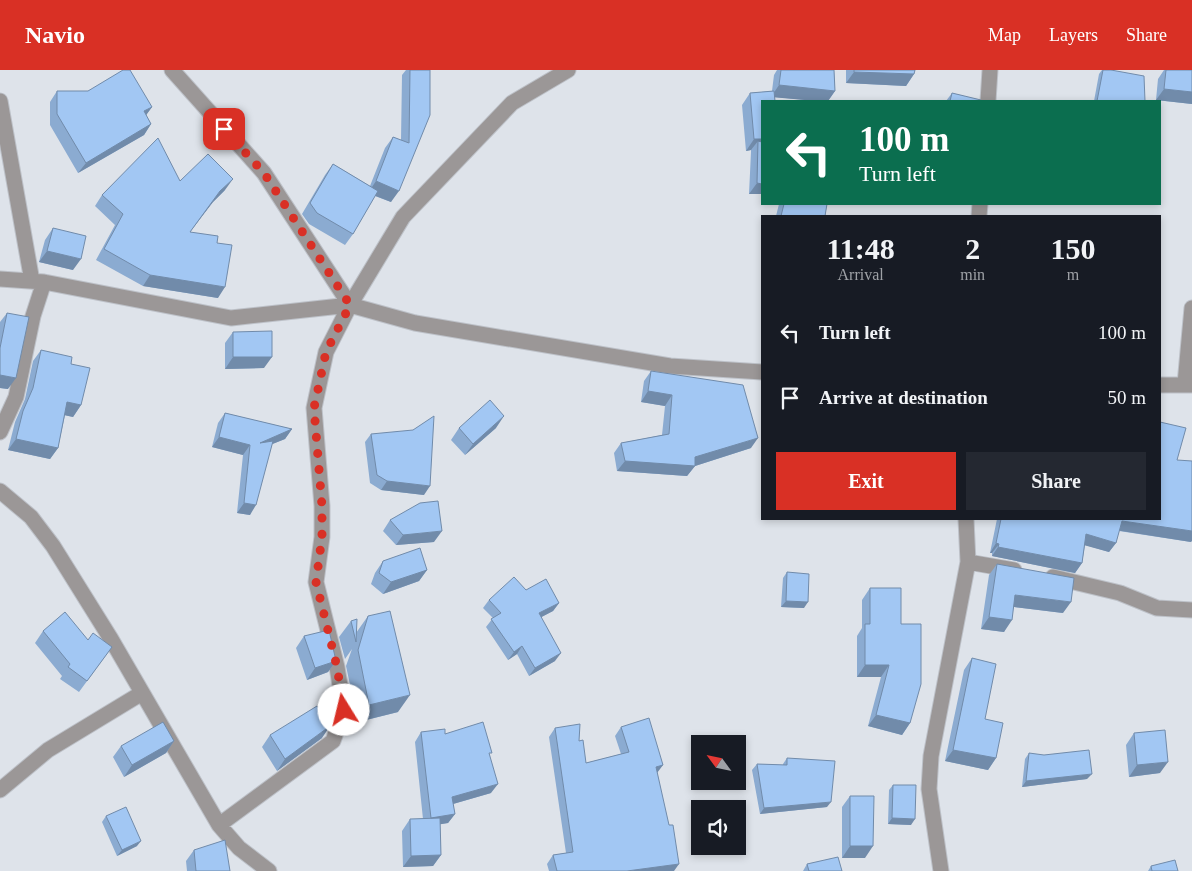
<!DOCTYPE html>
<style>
body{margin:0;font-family:"Times New Roman",serif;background:#242831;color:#f1f3f6;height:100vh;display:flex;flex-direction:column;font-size:19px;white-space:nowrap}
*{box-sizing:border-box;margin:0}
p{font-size:16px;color:#9ea1a6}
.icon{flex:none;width:28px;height:28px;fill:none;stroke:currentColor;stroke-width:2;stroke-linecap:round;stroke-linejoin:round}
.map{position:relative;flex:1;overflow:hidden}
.details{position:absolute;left:761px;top:145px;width:400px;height:305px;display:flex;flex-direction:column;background:#171b24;border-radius:0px;box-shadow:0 2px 8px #0003}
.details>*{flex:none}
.banner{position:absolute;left:761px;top:30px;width:400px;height:105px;border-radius:0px;box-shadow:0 2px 8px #0003;background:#0b6e4f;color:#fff;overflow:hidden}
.needle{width:32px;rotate:303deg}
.fabs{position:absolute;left:691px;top:665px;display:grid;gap:10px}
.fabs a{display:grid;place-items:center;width:55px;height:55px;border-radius:0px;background:#171b24;box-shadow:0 2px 8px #0003;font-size:25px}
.pin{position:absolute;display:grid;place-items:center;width:42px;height:42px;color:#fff;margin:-21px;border-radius:10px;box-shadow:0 2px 8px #0006}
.me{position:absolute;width:55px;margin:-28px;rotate:351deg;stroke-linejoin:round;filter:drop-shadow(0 0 4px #0008)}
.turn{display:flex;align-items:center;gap:18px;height:105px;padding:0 15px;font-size:22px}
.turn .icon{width:65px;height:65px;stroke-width:2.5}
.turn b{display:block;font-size:35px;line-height:42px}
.eta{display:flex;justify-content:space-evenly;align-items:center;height:85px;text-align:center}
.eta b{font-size:30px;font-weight:700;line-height:35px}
.button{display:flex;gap:10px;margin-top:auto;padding:10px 15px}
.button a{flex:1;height:58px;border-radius:0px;background:#d93025;color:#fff;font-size:20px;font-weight:700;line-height:58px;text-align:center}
.button a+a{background:#242831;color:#f1f3f6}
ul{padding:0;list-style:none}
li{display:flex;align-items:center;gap:15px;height:65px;padding:0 15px}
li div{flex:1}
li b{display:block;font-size:19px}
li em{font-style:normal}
header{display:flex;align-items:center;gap:30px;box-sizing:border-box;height:70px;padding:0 25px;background:#d93025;color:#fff}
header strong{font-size:24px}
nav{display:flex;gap:28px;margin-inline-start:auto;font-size:18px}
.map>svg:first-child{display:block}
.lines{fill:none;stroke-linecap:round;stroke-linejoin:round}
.minor-casing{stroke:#bdc1c8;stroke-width:17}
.minor{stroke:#9b9797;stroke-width:15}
.wall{fill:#8babd1}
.shaded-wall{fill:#718baa}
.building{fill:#a2c7f3;stroke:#718baa}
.route{stroke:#d93025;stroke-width:9;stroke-dasharray:0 16.2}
</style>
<header>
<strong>Navio</strong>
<nav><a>Map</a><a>Layers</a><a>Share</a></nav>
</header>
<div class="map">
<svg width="1192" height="801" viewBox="0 0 1192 801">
<rect width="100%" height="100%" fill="#dee3ea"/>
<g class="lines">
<defs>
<path id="minor" d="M172 0 264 103 350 235 415 253 670 296 762 302
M0 31 32 211
M988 31 990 0
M979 146 980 134
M0 209 44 212 231 248 350 235
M1185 314 1192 238
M1160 315H1192
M0 362 16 327 33 246 44 212
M0 421 31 447 53 476 111 569 219 755 239 778 269 801
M968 492 1014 500
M1053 507 1120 523 1157 538 1192 540
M0 720 48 680 142 623
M219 755 333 671 344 640 337 597 316 512 322 467V436L314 338 326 282 350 235 403 147 512 33 568 0
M941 801 929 719 931 686 968 492 966 449"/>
</defs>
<!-- minor casing -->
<use href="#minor" class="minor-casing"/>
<!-- minor -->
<use href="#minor" class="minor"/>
</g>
<!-- wall -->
<path class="wall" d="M406 0H430L391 132 375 126 353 164 345 175 309 154 302 144 325 105 333 94 370 116 385 78 393 67 401 70 402 5Z
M777 0H834L835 21 828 31H816L775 27 762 31V124H749L751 82V80L746 81 742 35 750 23 772 21 774 5Z
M846 0H915L914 4 906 16 846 13Z
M1102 0H1111L1145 31H1094L1099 4Z
M1164 0H1192V34L1156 30 1158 9Z
M57 21 152 37 146 45 151 54 144 65 78 103 50 55V32Z
M952 23 981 31H946Z
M180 111 225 120 213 132 190 162 217 173 218 228 143 216 96 190 115 155 95 136 102 125Z
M779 134H827L825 146H776Z
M53 158 73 200 39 192 45 170Z
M7 243 8 319 0 318V252Z
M233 262 264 298 225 299V273Z
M41 280 71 294 81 335 73 347 65 345 58 378 50 389 8 380 15 352 25 329 33 291Z
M651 301 751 378 695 396 687 406 617 401 614 383 621 373 662 365 665 336 641 332 644 311Z
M225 343 292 359 285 369 272 374 250 445 237 443 243 385 212 377 218 353Z
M459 358H496L465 385 451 370Z
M371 364 424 425 381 420 370 413 365 372Z
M1177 390 1191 472 1119 461 1116 473 1109 482 1085 475 1082 493 1075 503 992 486V483H990L997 449H1160Z
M390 450 434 472 396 475 383 461Z
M383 491 427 500 419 511 383 524 371 514 375 503Z
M997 494 1063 543 1014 537 1004 562 981 559 989 505Z
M787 502 804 538 781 537 783 508Z
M870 518 901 554 910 653 902 665 868 656 881 607H857V566L862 558V530Z
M526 520 559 533 553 541 541 547 555 591 529 606 517 584 508 590 486 557 493 548 483 538 489 530Z
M368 546 398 642 358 652 346 596 352 579 345 589 339 567 351 551 356 563Z
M43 561 88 570 112 577 79 622 60 609 62 606 35 573Z
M304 566 336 591 328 602 307 610 296 578Z
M972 588 985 649 996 688 988 700 945 691 964 600Z
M621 657 663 695 657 702 674 801H549L547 794 553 785 566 783 549 667 555 658 579 671 586 693 621 684 615 666Z
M421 662 445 664 490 686 491 723 453 734 455 744 448 753 440 754 441 785 433 796 403 797 402 761 410 749H423L415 672Z
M1134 663 1160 703 1129 707 1126 675Z
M270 665 322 668 277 701 262 677Z
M174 671 166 683 124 707 113 687 121 676Z
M1029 683 1087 709 1022 717 1025 689Z
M787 688 827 737 760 744 752 700 757 694 783 695V694Z
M893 715 911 755 888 754 889 720Z
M850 726 865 788H842V737Z
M106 746 137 776 117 786 102 752Z
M194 780 230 801H187L186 791Z
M807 794 842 801H803Z
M1151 796 1178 801H1148Z"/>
<!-- shaded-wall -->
<path class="shaded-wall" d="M854 2 914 4 906 16 846 13Z
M779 15 835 21 828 31H816L771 27Z
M1164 19 1192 22V34L1156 30Z
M152 37 144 48V41Z
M151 54 144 65 78 103 86 93Z
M754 69H762V80L758 71 751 80 746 81Z
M233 109 225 120 213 132 182 172 220 121Z
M376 111 399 121 391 132 368 123Z
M757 113 762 114V124H749Z
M47 181 81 189 73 200 39 192Z
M150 205 225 217 218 228 143 216Z
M233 287H272L264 298 225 299Z
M0 305 16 308 8 319 0 318Z
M648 321 672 325 665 336 641 332Z
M67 332 81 335 73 347 59 344Z
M504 346 496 358 465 385 473 374Z
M292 359 285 369 253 382 260 373Z
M219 367 250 375 243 385 212 377Z
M758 368 751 378 695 396 687 406 617 401 625 391 695 387Z
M16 369 58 378 50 389 8 380Z
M387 411 430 416 424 425 381 420Z
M244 433 256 435 250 445 237 443Z
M1122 451 1192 461V471L1191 472 1115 460Z
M442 461 434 472 396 475 403 465Z
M1086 464 1116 473 1109 482 1080 474Z
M996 473 999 474 992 483H990Z
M998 477 1082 493 1075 503 992 486Z
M427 500 419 511 383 524 391 512Z
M1015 525 1071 532 1063 543 1007 536Z
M786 531 808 532 804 538 781 537Z
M559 533 553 541 534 551 539 543Z
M989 547 1012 550 1004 562 981 559Z
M522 576 517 584 508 590 514 582Z
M561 583 555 591 529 606 535 598Z
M336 591 328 602 307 610 315 598Z
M865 595H889L881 607H857Z
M410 625 398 642 358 652 369 635Z
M876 645 910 653 902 665 868 656Z
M330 656 322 668 277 701 285 689Z
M174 671 166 683 124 707 132 695Z
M953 680 996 688 988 700 945 691Z
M1168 692 1160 703 1129 707 1137 695Z
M663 695 657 703 656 697Z
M1092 704 1087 709 1022 717 1026 711Z
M498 714 491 723 446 736 452 727Z
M831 732 827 737 760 744 764 738Z
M455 744 448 753 424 757 431 748Z
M892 748 915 749 911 755 888 754Z
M141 771 137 776 117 786 122 780Z
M850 776H873L865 788H842Z
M441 785 433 796 403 797 411 786Z
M679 794 674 801H627Z"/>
<!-- building -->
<path class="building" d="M123 0H130L152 37 144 41 151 54 86 93 57 44V21H88Z
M410 0H430V45L399 121 376 111 393 67 409 73Z
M781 0H834L835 21 779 15Z
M854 0H915L914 4 854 2Z
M1103 0H1111L1144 6 1145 31H1097Z
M1166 0H1192V22L1164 19Z
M774 21 775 31H762V69H754L750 23Z
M952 23 981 30V31H950Z
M158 68 180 111 208 84 233 109 220 121 190 162 218 166 217 173 232 175 225 217 150 205 104 179 123 144 102 125Z
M758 71 762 72V114L757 113Z
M333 94 378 121 353 164 317 143 310 133Z
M784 134H827L825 146H781Z
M53 158 86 166 81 189 47 181Z
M7 243 29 247 16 308 0 305V278Z
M272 261V287H233V262Z
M41 280 72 287 71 294 90 298 81 335 67 332 58 378 16 369 23 341 33 318Z
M651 301 743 315 758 368 695 387V396L625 391 621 373 669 364 672 325 648 321Z
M490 330 504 346 473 374 459 358Z
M225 343 292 359 260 373 273 371 256 435 244 433 250 375 219 367Z
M434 346 430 416 387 411 377 405 371 364 413 360Z
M1160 352 1186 358 1177 390 1192 391V461L1122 451 1116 473 1086 464 1082 493 998 477 999 474 996 473 1001 449H1160Z
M438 431 442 461 403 465 390 450 420 433Z
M420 478 427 500 391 512 379 503 383 491Z
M997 494 1074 508 1071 532 1015 525 1012 550 989 547Z
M787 502 809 504 808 532 786 531Z
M514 507 526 520 546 509 559 533 539 543 561 583 535 598 522 576 514 582 491 549 501 543 489 530Z
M870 518H901V554H921V614L910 653 876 645 889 595H865V554H870Z
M390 541 410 625 369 635 358 580 368 546Z
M65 542 88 570 93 563 112 577 87 611 68 597 70 594 43 561Z
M357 549 356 572 351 551Z
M329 560 336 591 315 598 304 566Z
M972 588 996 594 985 649 1003 653 996 688 953 680Z
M317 636 330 656 285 689 270 665Z
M649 648 663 695 656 697 669 755H673L679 794 627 801H557L553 785 573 782 555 658 580 654 579 671 583 670 586 693 629 682 621 657Z
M163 652 174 671 132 695 121 676Z
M483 652 492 683H489L498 714 452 727 455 744 431 748 421 662 445 659V664Z
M1165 660 1168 692 1137 695 1134 663Z
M1089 680 1092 704 1026 711 1029 683 1044 685Z
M787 688 835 691 831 732 764 738 757 694 787 695Z
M893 715H916L915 749 892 748Z
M850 726H874L873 776H850Z
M126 737 141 771 122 780 106 746Z
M440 748 441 785 411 786 410 749Z
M225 770 230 801H196L194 780Z
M838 787 842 801H809L807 794Z
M1175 790 1178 801H1152L1151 796Z"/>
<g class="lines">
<!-- route -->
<path class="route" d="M224 59 264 103 350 235 326 282 314 338 322 436V467L316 512 337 597 344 640"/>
</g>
</svg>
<div class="fabs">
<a><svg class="needle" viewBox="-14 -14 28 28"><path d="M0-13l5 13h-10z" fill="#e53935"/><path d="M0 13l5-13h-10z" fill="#9ea1a6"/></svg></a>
<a><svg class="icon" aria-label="sound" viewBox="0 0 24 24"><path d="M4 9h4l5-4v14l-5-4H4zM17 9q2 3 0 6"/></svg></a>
</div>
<div class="pin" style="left:224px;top:59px;background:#d93025"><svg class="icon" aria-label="arrive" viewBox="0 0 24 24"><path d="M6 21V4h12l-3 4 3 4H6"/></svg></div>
<svg class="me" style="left:344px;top:640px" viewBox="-20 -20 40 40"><circle r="19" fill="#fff"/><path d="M0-13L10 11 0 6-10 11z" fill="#d93025"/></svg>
<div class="banner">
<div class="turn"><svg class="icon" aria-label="left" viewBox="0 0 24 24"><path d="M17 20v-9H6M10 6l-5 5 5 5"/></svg><div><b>100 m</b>Turn left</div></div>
</div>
<section class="details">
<div class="eta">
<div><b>11:48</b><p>Arrival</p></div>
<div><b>2</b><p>min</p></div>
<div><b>150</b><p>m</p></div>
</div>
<ul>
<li><svg class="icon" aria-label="left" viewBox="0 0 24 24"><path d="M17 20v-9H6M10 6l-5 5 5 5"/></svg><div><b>Turn left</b></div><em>100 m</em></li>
<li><svg class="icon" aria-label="arrive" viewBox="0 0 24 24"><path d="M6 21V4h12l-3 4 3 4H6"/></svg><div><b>Arrive at destination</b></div><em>50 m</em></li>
</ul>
<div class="button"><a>Exit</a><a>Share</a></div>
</section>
</div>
